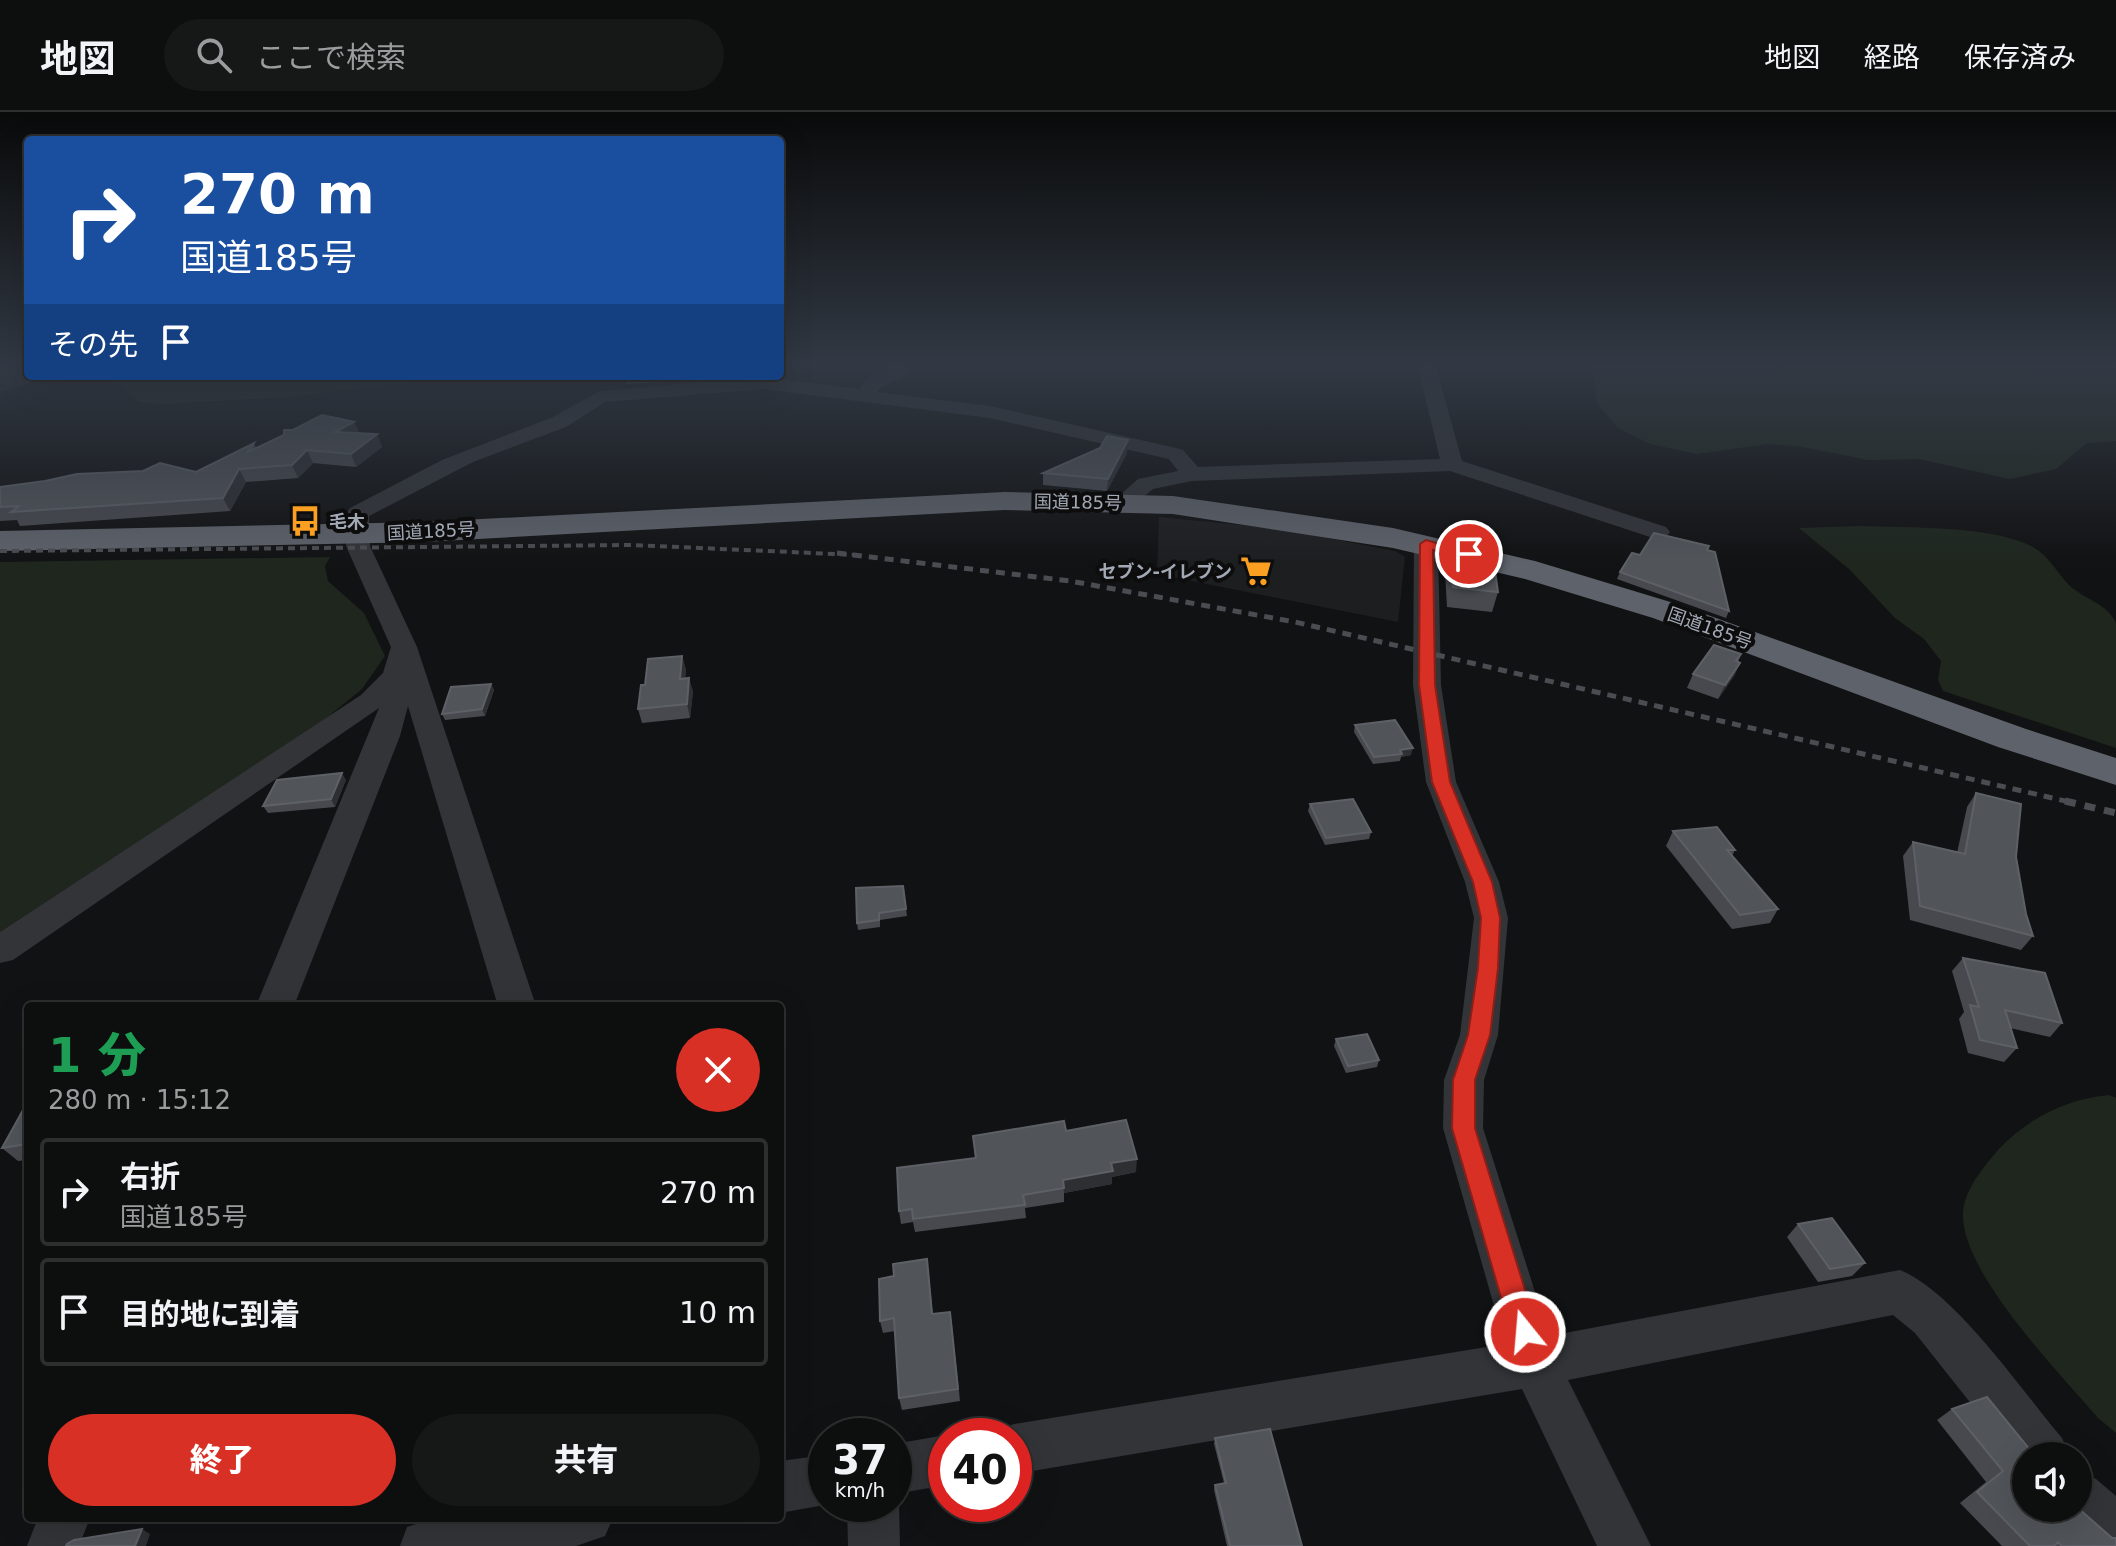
<!DOCTYPE html>
<html lang="ja">
<meta charset="utf-8">
<style>
body{margin:0;font-family:"DejaVu Sans","Noto Sans JP",sans-serif;background:#161717;color:#f1f3f6;height:100vh;display:flex;flex-direction:column;font-size:30px;white-space:nowrap}
*{box-sizing:border-box;margin:0}
p{font-size:26px;color:#9a9c9e}
.icon{flex:none;width:44px;height:44px;fill:none;stroke:currentColor;stroke-width:2;stroke-linecap:round;stroke-linejoin:round}
.map{position:relative;flex:1;overflow:hidden}
.drawer{position:absolute;left:24px;top:890px;width:760px;height:520px;display:flex;flex-direction:column;background:#0d0e0e;border-radius:8px;box-shadow:0 8px 32px #0002,0 0 0 2px #2d2e2e}
.drawer>*{flex:none}
.banner{position:absolute;left:24px;top:24px;width:760px;height:244px;border-radius:8px;box-shadow:0 8px 32px #0002,0 0 0 2px #2d2e2e;background:#1a4fa0;color:#fff;overflow:hidden}
.buttons{position:absolute;left:2012px;top:1330px;display:grid;gap:16px}
.buttons a{display:grid;place-items:center;width:80px;height:80px;border-radius:50%;background:#0d0e0e;box-shadow:0 8px 32px #0002,0 0 0 2px #2d2e2e;font-size:40px}
.speed{position:absolute;left:808px;top:1306px;display:flex;gap:16px;font-size:40px;font-weight:700;text-align:center}
.speed>*{display:grid;place-content:center;width:104px;height:104px;border-radius:50%;background:#0d0e0e;box-shadow:0 8px 32px #0002,0 0 0 2px #2d2e2e;line-height:1}
.speed small{font-size:20px;font-weight:400}
.speed .limit{border:12px solid #d22;background:#fff;color:#111}
.pin{position:absolute;display:grid;place-items:center;width:68px;height:68px;color:#fff;margin:-34px;border:4px solid #fff;border-radius:50%;box-shadow:0 2px 8px #0007}
.me{position:absolute;width:88px;margin:-44px;rotate:343deg;stroke-linejoin:round;filter:drop-shadow(0 0 6px #0008)}
.turn{display:flex;align-items:center;gap:28px;height:168px;padding:0 24px;font-size:36px}
.turn .icon{width:104px;height:104px;stroke-width:2.5}
.turn b{display:block;font-size:56px;line-height:68px}
.then{display:flex;align-items:center;height:76px;padding:0 24px;background:#0003;gap:16px;font-size:30px}
.round{display:grid;place-items:center;flex:none;width:84px;height:84px;border-radius:42px;background:#161717}
.headline{display:flex;align-items:center;justify-content:space-between;height:136px;padding:0 24px}
h1{font-size:48px;font-weight:800;line-height:60px;color:#1e9e55}
.cta{display:flex;gap:16px;margin-top:auto;padding:16px 24px}
.cta a{flex:1;height:92px;border-radius:48px;background:#d93025;color:#fff;font-size:32px;font-weight:800;line-height:92px;text-align:center}
.cta a+a{background:#161717;color:#f1f3f6}
ul{padding:0;list-style:none}
li{display:flex;align-items:center;gap:24px;height:108px;margin:0 16px 12px;padding:0 8px;border:4px solid #2d2e2e;border-radius:8px}
li div{flex:1}
li b{display:block;font-size:30px}
li em{font-style:normal}
header{display:flex;align-items:center;gap:48px;box-sizing:border-box;height:112px;padding:0 40px;background:#0d0e0e;border-bottom:2px solid #2d2e2e}
header strong{font-size:38px}
nav{display:flex;gap:44px;margin-inline-start:auto;font-size:28px}
.search{width:560px;height:72px;background:#161717;display:flex;align-items:center;gap:20px;box-sizing:border-box;padding:0 28px;border-radius:44px;color:#9a9c9e;font-size:30px}
.map>svg:first-child{display:block}
.built{fill:#1d1e20}
.green{fill:#1e261e}
.lines{fill:none;stroke-linecap:round;stroke-linejoin:round}
.minor{fill:#323438;fill-rule:evenodd}
.highway{fill:#5e626a;fill-rule:evenodd}
.rail-far2{stroke:#494c51;stroke-width:4;stroke-dasharray:7 5;stroke-linecap:butt}
.rail-far1{stroke:#494c51;stroke-width:5;stroke-dasharray:9 7;stroke-linecap:butt}
.rail{stroke:#494c51;stroke-width:7;stroke-dasharray:11 9;stroke-linecap:butt}
.wall{fill:#47494e}
.shaded-wall{fill:#2d2f32}
.building{fill:#515459;stroke:#5d6167;stroke-width:2}
.route{fill:#d93025;stroke:#8d1f18;stroke-width:2}
.labels{text-anchor:middle;dominant-baseline:central;stroke-width:8;stroke-linejoin:round;paint-order:stroke}
.far-street-label{font-size:18px;fill:#a2a9b5;stroke:#0d0d0e}
.far-poi-label{font-size:18px;font-weight:bold;fill:#a2a9b5;stroke:#0d0d0e;text-anchor:start}
</style>
<header>
<strong>地図</strong>
<div class="search"><svg class="icon" aria-label="search" viewBox="0 0 24 24"><circle cx="10" cy="10" r="6"/><path d="M15 15l6 6"/></svg>ここで検索</div>
<nav><a>地図</a><a>経路</a><a>保存済み</a></nav>
</header>
<div class="map">
<svg width="2116" height="1434" viewBox="0 0 2116 1434">
<rect width="100%" height="100%" fill="#111213"/>
<!-- built -->
<path class="built" d="M1159 405 1281 417 1395 439 1405 445 1398 510 1157 462Z"/>
<!-- green -->
<path class="green" d="M0 251H28V264H432L430 268 285 285 164 292 139 290 117 270 85 265 42 267 0 280Z
M1582 251H2116V329L2087 331 2056 357 2010 367 1919 347 1868 348 1803 335 1768 332 1697 342 1650 332 1618 316 1597 291 1593 254Z
M1860 414C1907 416 1989 413 2031 434 2049 443 2056 460 2069 473 2085 488 2107 491 2116 511V636L1943 579 1938 568 1941 549 1924 527 1895 506 1849 457 1799 416Z
M330 445 325 454 328 469 364 501 385 544 362 577 324 608 0 820V450Z
M2109 983 2116 986V1321L2098 1306C2062 1263 1946 1147 1965 1089 1971 1070 1985 1053 1998 1038 2028 1006 2066 987 2109 983Z"/>
<g class="lines">
<!-- minor -->
<path class="minor" d="M882 251H901L908 260C901 270 886 269 877 280L990 294 1176 336 1183 338 1198 355 1440 347 1417 251H1435L1462 349 1666 415 1670 420 1666 425H1650L1450 359 1192 369 1153 377 1130 396 1122 398 1111 391 1138 367 1178 359 1169 347 990 306 763 277 605 290 566 315 473 350 369 404 370 434 417 535 536 894H498L408 594 400 624 294 894H256L379 596 13 848 0 851V820L361 583 383 561 391 535 346 434 347 401 350 396 442 348 551 306 600 279 763 265 859 277 872 262 887 258Z
M1426 425 1434 427 1438 432 1441 573 1456 670 1499 770 1508 806 1498 923 1484 968 1483 1016 1549 1224 1900 1158C1955 1180 2022 1279 2062 1326L2069 1344H2026V1361L1915 1221 1893 1203 1568 1268 1651 1434H1597L1522 1277 1014 1362V1324H994L996 1319 1014 1312 1505 1232 1443 1016 1444 968 1460 923 1474 806 1465 770 1426 670 1413 573 1414 432 1418 427Z
M946 1323 949 1324H946V1373L895 1382 899 1392 900 1434H848L847 1392H894V1332Z
M826 1343V1392H830L780 1401V1349Z
M2078 1359 2096 1367 2116 1384V1434H2095L2060 1403 2057 1396H2078Z
M38 1406H90L79 1434H27Z
M435 1406H613L605 1424 576 1434H400L407 1415Z"/>
<!-- highway -->
<path class="highway" d="M1004 380 1173 384 1393 416 1535 449 1677 492 2026 617 2116 646V673L1998 635 1653 506 1525 467 1393 436 1173 402 1004 398 424 430 0 439V419L424 410Z"/>
<!-- rail-far2 -->
<path class="rail-far2" d="M0 439 632 433 858 443"/>
<!-- rail-far1 -->
<path class="rail-far1" d="M837 441 1070 469 1295 510 2074 691"/>
<!-- rail -->
<path class="rail" d="M2065 689 2116 701"/>
</g>
<!-- wall -->
<path class="wall" d="M860 251H881L880 254Z
M624 264H687L686 269 626 272Z
M354 310 359 321 377 322 382 335 356 355 313 351 298 366 246 370 230 399 20 414 17 408 0 409V375L196 360 254 331 256 336 293 318Z
M1127 341 1107 379 1043 373V361Z
M1707 438 1729 499 1726 506 1617 467 1620 460 1640 443Z
M1450 441 1498 480 1492 500 1447 495 1445 460Z
M1741 542 1738 550 1740 551 1734 564 1718 587 1687 576 1693 562Z
M682 544 686 558 685 566 693 579 690 606 642 611 638 597 645 573Z
M491 572 494 578 485 604 445 608 442 602Z
M1355 613 1411 643 1401 645 1400 649 1373 652 1354 620Z
M346 668 335 695 268 701 263 694Z
M1976 681 2016 745 2026 802 2033 824 2021 838 1910 808 1903 744 1913 730 1957 741 1967 695Z
M1310 692 1371 720 1369 727 1325 733 1308 699Z
M1673 719 1735 738 1732 744 1778 797 1770 811 1732 817 1666 734Z
M903 774 907 804 880 808V815L858 818 857 811Z
M1963 846 2062 911 2050 925 2010 916 2017 936 2004 950 1968 941 1959 907 1964 900 1952 859Z
M1336 927 1379 948 1377 955 1346 961 1334 934Z
M28 989V1048L18 1049 2 1036Z
M1066 1019 1136 1060 1112 1065V1072L1064 1081V1090L1025 1096 1026 1106 915 1120 913 1110 901 1112 899 1099 975 1046 973 1024Z
M1798 1112 1865 1151 1852 1164 1818 1170 1787 1125Z
M927 1147 933 1202 952 1213 960 1289 902 1298 899 1286 895 1219 883 1221 880 1209 894 1164Z
M1987 1285 2026 1396 2112 1426 2116 1434H2002L1960 1391 1986 1370 1937 1308 1952 1297Z
M1215 1326 1302 1434H1227L1214 1378 1215 1373 1224 1371 1214 1332Z"/>
<!-- shaded-wall -->
<path class="shaded-wall" d="M354 310 360 323 335 320Z
M377 322 382 335 356 355 351 342Z
M1128 328 1127 341 1107 379 1108 367Z
M307 338 313 351 298 366 292 353Z
M239 357 246 370 230 399 223 386Z
M682 544 686 558 684 580 680 567Z
M1740 551 1734 564 1718 587 1725 573Z
M689 566 693 579 690 606 687 592Z
M491 572 494 578 485 604 482 597Z
M1413 636 1411 643 1401 645 1402 642 1400 638Z
M342 661 346 668 335 695 331 687Z
M1137 1047 1136 1060 1112 1065V1072L1064 1081 1063 1068 1111 1051Z
M142 1417 150 1422 146 1434H135Z"/>
<!-- building -->
<path class="building" d="M322 303 354 310 335 320 377 322 351 342 307 338 292 353 239 357 223 386 11 400 19 394 0 395V375L45 369 77 362 143 359 160 351 196 360 254 331 248 340 284 323V318H293Z
M1107 324 1128 328 1108 367 1043 361 1100 336Z
M1654 421 1709 434 1707 438 1715 440 1729 499 1620 460 1632 441 1640 443Z
M1450 441 1493 445 1498 480 1453 475Z
M1714 533 1741 542 1736 549 1740 551 1725 573 1693 562Z
M682 544 680 567 689 566 687 592 638 597 641 573H645L648 547Z
M491 572 482 597 442 602 451 575Z
M1395 608 1413 636 1400 638 1402 642 1374 645 1355 613Z
M342 661 331 687 263 694 277 668Z
M1976 681 2021 692 2016 745 2026 802 2033 824 1920 794 1913 730 1965 742Z
M1353 687 1371 720 1326 726 1310 692Z
M1717 715 1735 738H1727L1778 797 1740 803 1673 719Z
M903 774 906 797 879 801V808L857 811 856 776Z
M1963 846 2045 861 2062 911 2005 898 2017 936 1980 928 1970 893 1979 895Z
M1367 922 1379 948 1348 954 1336 927Z
M28 989V1032L2 1036Z
M1126 1008 1137 1047 1111 1051 1113 1059 1063 1068 1064 1076 1023 1083 1025 1093 913 1107 912 1097 899 1099 897 1056 976 1046 973 1024 1064 1009 1066 1019Z
M1832 1106 1865 1151 1830 1157 1798 1112Z
M927 1147 932 1202 950 1200 958 1277 899 1286 894 1206 880 1209 879 1167 894 1164 893 1152Z
M1987 1285 2035 1344H2026V1396H2078L2112 1426H2116V1434H2062L2058 1430 2054 1434H2030L1977 1380 2003 1359 1952 1297Z
M1270 1317 1302 1434H1230L1215 1373 1226 1371 1215 1326Z
M142 1417 135 1434H66L67 1432 74 1428Z"/>
<!-- sky -->
<linearGradient id="sky" x2="0" y2="1"><stop stop-color="#090a0a"/><stop offset="0.56" stop-color="#323944"/><stop offset="1" stop-color="#323944" stop-opacity="0"/></linearGradient>
<rect width="2116" height="452" fill="url(#sky)"/>
<!-- route -->
<path class="route" d="M1426 428 1476 442 1469 446 1433 438 1435 573 1450 670 1492 770 1500 806 1498 856 1490 923 1475 968V1016L1538 1220 1534 1230 1525 1233 1515 1230 1511 1220 1452 1016 1453 968 1468 923 1478 856 1481 806 1473 770 1432 670 1419 573 1420 432Z"/>
<!-- icons -->
<defs>
<symbol id="bus-bare" viewBox="-9 -9 18 18"><path d="M-5-6H5V4H4V6H2V4H-2V6H-4V4H-5ZM-3.5-4V0h7V-4ZM-3.5 1.2v1.5H-2V1.2ZM2 1.2v1.5H3.5V1.2Z" fill="#fa9f22" stroke="#0d0d0e" stroke-width="2.5" paint-order="stroke"/></symbol>
<symbol id="supermarket-bare" viewBox="-9 -9 18 18"><path d="M-6-5.5h2.5l.6 2H6L4.5 2H-2.5L-4.4-4H-6ZM-1.5 3.2a1.3 1.3 0 1 0 .1 0ZM3 3.2a1.3 1.3 0 1 0 .1 0Z" fill="#fa9f22" stroke="#0d0d0e" stroke-width="2.5" paint-order="stroke"/></symbol>
</defs>
<g fill-rule="evenodd">
<use href="#bus-bare" x="283" y="387" width="44" height="44"/>
<use href="#supermarket-bare" x="1234" y="437" width="44" height="44"/>
</g>
<g class="labels">
<!-- far-street labels -->
<g class="far-street-label">
<text transform="translate(1078 390) rotate(1)">国道185号</text>
<text transform="translate(431 419) rotate(-3)">国道185号</text>
<text transform="translate(1710 516) rotate(20)">国道185号</text>
</g>
<!-- far-poi labels -->
<g class="far-poi-label">
<text x="329" y="409">毛木</text>
<text x="1232" y="459" text-anchor="end">セブン-イレブン</text>
</g>
</g>
</svg>
<div class="buttons">
<a><svg class="icon" aria-label="sound" viewBox="0 0 24 24"><path d="M4 9h4l5-4v14l-5-4H4zM17 9q2 3 0 6"/></svg></a>
</div>
<div class="speed"><div>37<small>km/h</small></div><div class="limit">40</div></div>
<div class="pin" style="left:1469px;top:442px;background:#d93025"><svg class="icon" aria-label="arrive" viewBox="0 0 24 24"><path d="M6 21V4h12l-3 4 3 4H6"/></svg></div>
<svg class="me" style="left:1525px;top:1220px" viewBox="-20 -20 40 40"><circle r="17" fill="#d93025" stroke="#fff" stroke-width="3"/><path d="M0-11L8 9 0 5-8 9z" fill="#fff"/></svg>
<div class="banner">
<div class="turn"><svg class="icon" aria-label="right" viewBox="0 0 24 24"><path d="M7 20v-9h11M14 6l5 5-5 5"/></svg><div><b>270 m</b>国道185号</div></div>
<div class="then">その先<svg class="icon" aria-label="arrive" viewBox="0 0 24 24"><path d="M6 21V4h12l-3 4 3 4H6"/></svg></div>
</div>
<section class="drawer">
<div class="headline"><div><h1>1 分</h1><p>280 m · 15:12</p></div><a class="round" style="background:#d93025;color:#fff"><svg class="icon" aria-label="close" viewBox="0 0 24 24"><path d="M6 6l12 12M18 6L6 18"/></svg></a></div>
<ul>
<li><svg class="icon" aria-label="right" viewBox="0 0 24 24"><path d="M7 20v-9h11M14 6l5 5-5 5"/></svg><div><b>右折</b><p>国道185号</p></div><em>270 m</em></li>
<li><svg class="icon" aria-label="arrive" viewBox="0 0 24 24"><path d="M6 21V4h12l-3 4 3 4H6"/></svg><div><b>目的地に到着</b></div><em>10 m</em></li>
</ul>
<div class="cta"><a>終了</a><a>共有</a></div>
</section>
</div>
